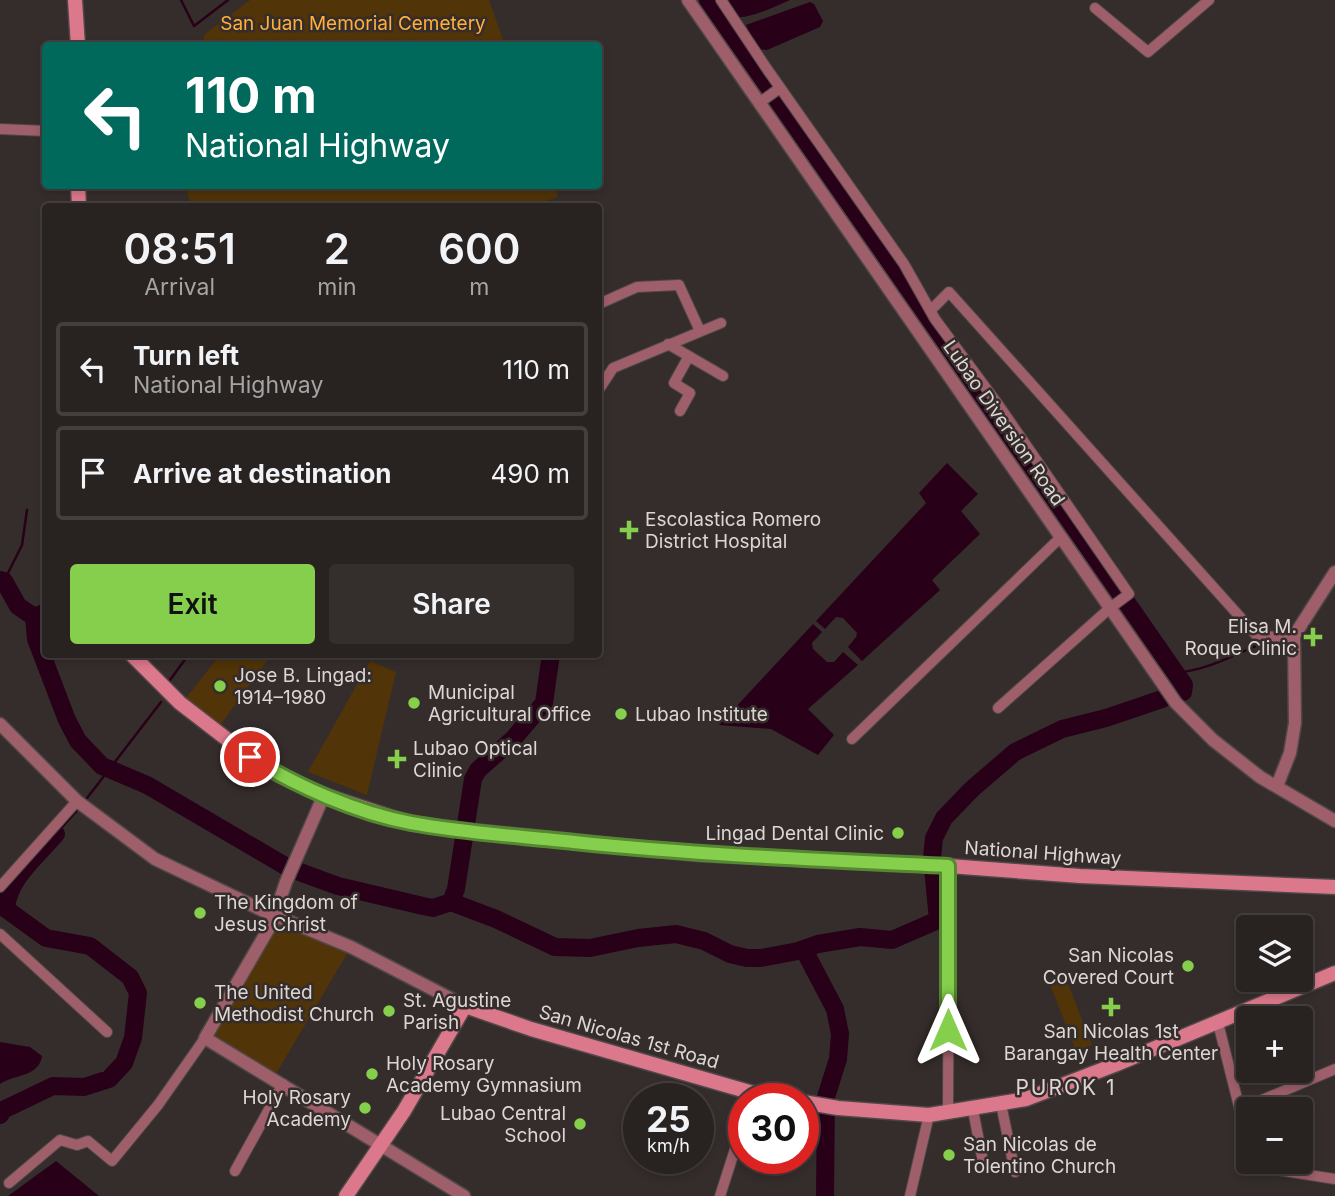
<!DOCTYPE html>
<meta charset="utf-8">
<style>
body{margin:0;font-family:Inter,sans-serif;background:#342f2d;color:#f1f3f6;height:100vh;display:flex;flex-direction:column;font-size:26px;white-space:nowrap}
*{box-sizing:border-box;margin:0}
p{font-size:23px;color:#a5a4a5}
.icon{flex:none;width:38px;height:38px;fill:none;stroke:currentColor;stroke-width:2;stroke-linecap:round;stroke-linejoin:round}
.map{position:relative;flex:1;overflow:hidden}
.details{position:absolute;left:42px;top:203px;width:560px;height:455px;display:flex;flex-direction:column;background:#282220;border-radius:7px;box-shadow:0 4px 10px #0003,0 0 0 2px #443f3e}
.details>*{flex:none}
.guide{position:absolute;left:42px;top:42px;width:560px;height:147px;border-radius:7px;box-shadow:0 4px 10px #0003,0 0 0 2px #443f3e;background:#00695c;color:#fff;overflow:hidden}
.buttons{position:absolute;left:1236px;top:915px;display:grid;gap:14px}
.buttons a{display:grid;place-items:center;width:77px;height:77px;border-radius:7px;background:#282220;box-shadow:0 4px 10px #0003,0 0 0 2px #443f3e;font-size:35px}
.speed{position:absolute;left:623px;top:1083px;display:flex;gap:14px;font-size:35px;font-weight:700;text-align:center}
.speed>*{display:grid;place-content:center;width:91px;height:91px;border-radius:50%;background:#282220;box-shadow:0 4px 10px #0003,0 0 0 2px #443f3e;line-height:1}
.speed small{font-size:18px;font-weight:400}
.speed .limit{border:10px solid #d22;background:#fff;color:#111}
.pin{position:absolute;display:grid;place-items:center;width:60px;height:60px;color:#fff;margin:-30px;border:4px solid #fff;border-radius:50%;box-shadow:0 2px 7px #0007}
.me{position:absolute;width:77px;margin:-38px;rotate:0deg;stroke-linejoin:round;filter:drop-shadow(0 0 5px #0008)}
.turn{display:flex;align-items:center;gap:24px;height:147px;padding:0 28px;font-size:32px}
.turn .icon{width:91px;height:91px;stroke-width:2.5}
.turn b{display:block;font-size:49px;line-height:60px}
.eta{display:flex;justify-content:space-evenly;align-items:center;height:119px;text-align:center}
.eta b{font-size:42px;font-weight:600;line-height:49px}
.cta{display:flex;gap:14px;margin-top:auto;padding:14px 28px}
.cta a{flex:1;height:80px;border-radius:7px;background:#85cf4c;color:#111;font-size:28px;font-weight:600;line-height:80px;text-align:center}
.cta a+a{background:#342f2d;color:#f1f3f6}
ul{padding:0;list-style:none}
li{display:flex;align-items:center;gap:21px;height:94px;margin:0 14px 10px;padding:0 14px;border:4px solid #443f3e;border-radius:7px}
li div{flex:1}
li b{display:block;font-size:26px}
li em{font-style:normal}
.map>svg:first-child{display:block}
.green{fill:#513407}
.water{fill:#280119}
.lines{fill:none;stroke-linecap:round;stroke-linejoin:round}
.stream{stroke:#280119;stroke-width:2.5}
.river{stroke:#280119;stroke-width:18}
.minor-casing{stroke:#504846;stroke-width:12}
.tertiary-casing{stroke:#504846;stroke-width:15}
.secondary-casing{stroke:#504846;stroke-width:17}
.minor{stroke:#9e5f6a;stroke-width:10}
.tertiary{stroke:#9e5f6a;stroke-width:12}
.secondary{stroke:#dc788b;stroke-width:14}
.route-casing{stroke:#568731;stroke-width:18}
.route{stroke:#85cf4c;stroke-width:12}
.poi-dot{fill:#85cf4c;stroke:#352d2b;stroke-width:2.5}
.labels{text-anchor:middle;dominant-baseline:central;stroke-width:5;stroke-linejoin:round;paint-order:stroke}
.park-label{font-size:19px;fill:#ffaf3b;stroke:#352d2b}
.street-label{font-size:19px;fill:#dcd6d5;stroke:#352d2b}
.poi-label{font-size:19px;fill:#dcd6d5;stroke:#352d2b;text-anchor:start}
.neighbourhood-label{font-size:21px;letter-spacing:2px;fill:#dcd6d5;stroke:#352d2b}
</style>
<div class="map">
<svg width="1335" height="1196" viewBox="0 0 1335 1196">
<rect width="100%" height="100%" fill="#352d2b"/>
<!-- green -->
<path class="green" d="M250 0H489L505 45H202L205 34Z
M188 186H555L558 197 531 206H192L187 193Z
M220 655H271L219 727 185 699Z
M370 661 396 672 367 795 308 772Z
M279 925H288L348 952 276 1074 213 1035 272 932Z
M1065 976 1092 1045 1076 1051 1049 982Z"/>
<!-- water -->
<path class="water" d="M727 0H790C781 4 743 22 735 16 731 13 729 4 727 0Z
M810 2 814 4 823 21 820 27 767 50 757 49 746 25Z
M947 463 978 494 961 511 980 534 932 580 940 590 862 661 848 647 856 637 857 633 843 618 836 617 825 629 816 621 926 503 919 493Z
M813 624 822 632 812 643 813 649 827 662H834L843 652 858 665 808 709 834 735 818 755 771 729 719 725Z
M0 1042 30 1047 42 1056C39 1077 15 1074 0 1084Z
M56 1161 99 1196H8Z"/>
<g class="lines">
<!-- stream -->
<path class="stream" d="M181 0 194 26 228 0
M4 581 22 545 27 510
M1175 673C1209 670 1236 654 1267 641
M170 680 189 654
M84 802 161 702
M56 834 80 807"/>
<!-- river -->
<path class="river" d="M708 0 1184 685 1183 692 1180 693
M0 580 4 581 18 606 34 617 46 612
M34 617 36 639 67 720 78 741 102 766 147 785 287 867 305 874 338 886 423 906 433 908 451 902 456 889 473 779 478 770 513 739 544 703 551 654
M451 902 496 919 555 947 590 948 638 938 676 934 704 941 730 954 747 958H761L798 951 818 944 860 937 892 940 938 920 932 858 934 838 944 818 972 789 1015 752 1062 729 1106 718 1162 699
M804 950 835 1009 840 1034 838 1059 826 1097 825 1196
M0 1115 3 1110 53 1086 84 1087 109 1079 124 1063 133 1038 138 993 130 977 90 946 46 938 6 909C8 879 37 856 56 834"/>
<defs>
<path id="minor" d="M721 0 765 66 904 264 935 319 997 403 1129 594 1110 608 998 708
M1095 8 1148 52 1209 0
M759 103 780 88
M0 129 46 131
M601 303 637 287 679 285 700 331
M931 310 949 292 1258 637 1294 636
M668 344 723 376
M598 391 613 368 721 323
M680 411 690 393 674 383 689 356
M852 739 1060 538
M0 887 77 801
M0 934 107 1032
M1218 1023 1248 1142
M1001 1104 1015 1172
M1241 1109 1335 1069
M973 1110 983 1162
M948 1112 949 866
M1254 1162 1265 1168 1335 1179
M235 1171 283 1084
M9 1183 60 1140 77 1145 88 1141 112 1161 158 1105 205 1038
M720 1196 744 1121
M910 1196 929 1115"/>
<path id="tertiary" d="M688 0 1176 703 1213 740 1260 777 1335 821
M0 724 77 801 155 859 264 911 351 947 465 1006
M1277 786 1290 753 1295 723 1294 636 1335 572
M324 795 286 882 272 923 205 1038 464 1196"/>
<path id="secondary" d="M75 0 78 46
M78 186 79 206
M131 654 180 703 250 757 277 774 324 795 409 823 472 831 699 854 949 866 1080 876 1335 887
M803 1102 838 1108 929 1115 1026 1099 1117 1064 1335 973
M346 1196 404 1111 465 1006 531 1029 753 1093 784 1099"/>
</defs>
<!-- minor casing -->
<use href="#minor" class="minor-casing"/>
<!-- tertiary casing -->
<use href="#tertiary" class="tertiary-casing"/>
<!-- secondary casing -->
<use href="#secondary" class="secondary-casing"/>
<!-- minor -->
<use href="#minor" class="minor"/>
<!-- tertiary -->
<use href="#tertiary" class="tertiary"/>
<!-- secondary -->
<use href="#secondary" class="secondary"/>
</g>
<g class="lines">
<defs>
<path id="route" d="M250 757C296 786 357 813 411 823 464 833 519 836 574 842 698 855 823 860 948 866V1030"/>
</defs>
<!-- route casing -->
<use href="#route" class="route-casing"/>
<!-- route -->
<use href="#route" class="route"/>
</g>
<!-- markers -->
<g class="poi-dot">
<path d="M625.5 519.5h7v7h7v7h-7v7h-7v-7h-7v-7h7z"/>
<path d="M1309.5 626.5h7v7h7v7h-7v7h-7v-7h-7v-7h7z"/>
<circle cx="220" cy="686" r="7"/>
<circle cx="414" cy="703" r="7"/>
<circle cx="621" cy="714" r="7"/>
<path d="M393.5 748.5h7v7h7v7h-7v7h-7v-7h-7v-7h7z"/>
<circle cx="898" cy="833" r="7"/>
<circle cx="200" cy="913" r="7"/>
<circle cx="1188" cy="966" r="7"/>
<circle cx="200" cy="1003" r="7"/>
<path d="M1107.5 996.5h7v7h7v7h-7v7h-7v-7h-7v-7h7z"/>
<circle cx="389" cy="1011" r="7"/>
<circle cx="372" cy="1074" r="7"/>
<circle cx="365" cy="1108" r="7"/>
<circle cx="580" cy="1124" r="7"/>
<circle cx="949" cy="1155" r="7"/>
</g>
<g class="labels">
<!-- park labels -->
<g class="park-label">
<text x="353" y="23">San Juan Memorial Cemetery</text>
</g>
<!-- street labels -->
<g class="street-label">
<text transform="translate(1004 423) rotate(55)">Lubao Diversion Road</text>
<text transform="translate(1043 853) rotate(4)">National Highway</text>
<text transform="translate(629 1037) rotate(16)">San Nicolas 1st Road</text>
</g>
<!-- poi labels -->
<g class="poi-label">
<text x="645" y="519">Escolastica Romero<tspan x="645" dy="22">District Hospital</tspan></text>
<text x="1297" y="626" text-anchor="end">Elisa M.<tspan x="1297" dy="22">Roque Clinic</tspan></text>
<text x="234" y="675">Jose B. Lingad:<tspan x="234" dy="22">1914–1980</tspan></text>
<text x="428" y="692">Municipal<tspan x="428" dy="22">Agricultural Office</tspan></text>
<text x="635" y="714">Lubao Institute</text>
<text x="413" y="748">Lubao Optical<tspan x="413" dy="22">Clinic</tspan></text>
<text x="884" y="833" text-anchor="end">Lingad Dental Clinic</text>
<text x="214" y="902">The Kingdom of<tspan x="214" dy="22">Jesus Christ</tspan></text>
<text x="1174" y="955" text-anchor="end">San Nicolas<tspan x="1174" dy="22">Covered Court</tspan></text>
<text x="214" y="992">The United<tspan x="214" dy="22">Methodist Church</tspan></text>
<text x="403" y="1000">St. Agustine<tspan x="403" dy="22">Parish</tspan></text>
<text x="1111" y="1031" text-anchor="middle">San Nicolas 1st<tspan x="1111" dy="22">Barangay Health Center</tspan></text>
<text x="386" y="1063">Holy Rosary<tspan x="386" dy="22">Academy Gymnasium</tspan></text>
<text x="351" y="1097" text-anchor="end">Holy Rosary<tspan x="351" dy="22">Academy</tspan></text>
<text x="566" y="1113" text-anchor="end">Lubao Central<tspan x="566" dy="22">School</tspan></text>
<text x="963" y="1144">San Nicolas de<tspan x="963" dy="22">Tolentino Church</tspan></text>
</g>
<!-- neighbourhood labels -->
<g class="neighbourhood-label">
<text x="1066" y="1087">PUROK 1</text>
</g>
</g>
</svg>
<div class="buttons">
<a><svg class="icon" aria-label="layers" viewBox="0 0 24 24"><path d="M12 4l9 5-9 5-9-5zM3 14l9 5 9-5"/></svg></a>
<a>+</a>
<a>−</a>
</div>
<div class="speed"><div>25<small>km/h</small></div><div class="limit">30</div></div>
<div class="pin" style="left:250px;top:757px;background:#d93025"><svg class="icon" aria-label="arrive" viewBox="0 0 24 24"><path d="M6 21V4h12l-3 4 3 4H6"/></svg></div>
<svg class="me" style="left:948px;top:1030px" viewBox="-20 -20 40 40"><path d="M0-17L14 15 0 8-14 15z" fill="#85cf4c" stroke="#fff" stroke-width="4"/></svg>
<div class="guide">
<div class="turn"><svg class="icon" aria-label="left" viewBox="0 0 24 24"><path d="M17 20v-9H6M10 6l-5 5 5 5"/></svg><div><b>110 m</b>National Highway</div></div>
</div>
<section class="details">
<div class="eta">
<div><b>08:51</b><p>Arrival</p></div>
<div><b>2</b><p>min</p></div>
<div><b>600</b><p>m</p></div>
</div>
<ul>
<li><svg class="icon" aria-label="left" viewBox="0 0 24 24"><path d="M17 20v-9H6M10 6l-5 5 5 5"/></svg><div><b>Turn left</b><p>National Highway</p></div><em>110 m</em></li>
<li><svg class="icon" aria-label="arrive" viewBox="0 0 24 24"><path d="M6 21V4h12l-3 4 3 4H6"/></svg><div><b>Arrive at destination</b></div><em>490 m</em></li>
</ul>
<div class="cta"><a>Exit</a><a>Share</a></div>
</section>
</div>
